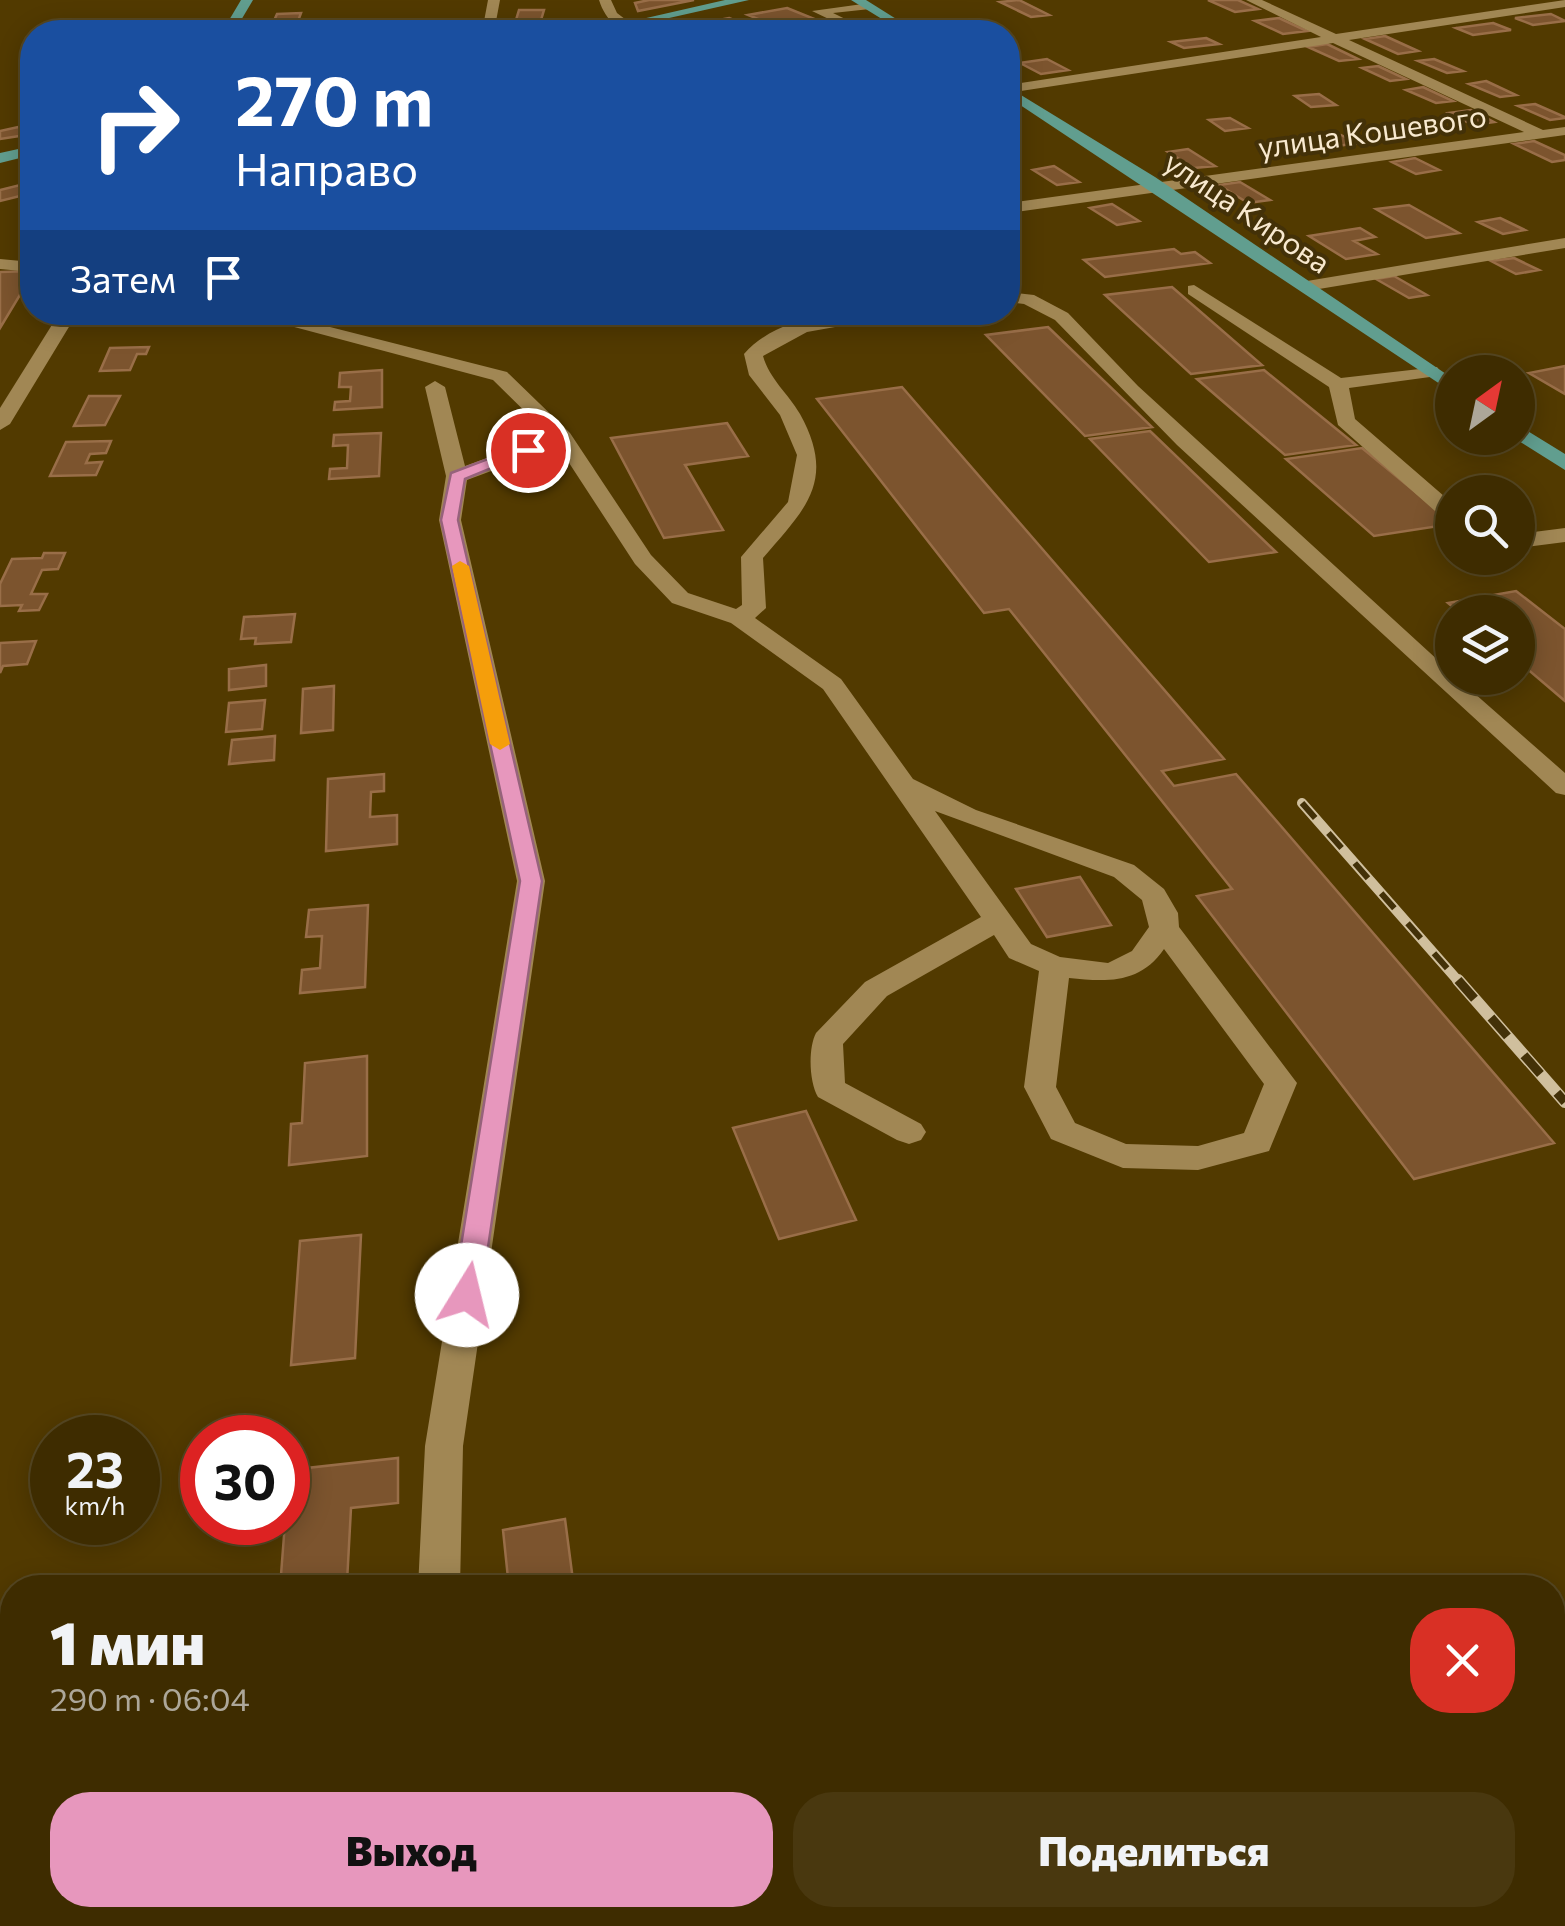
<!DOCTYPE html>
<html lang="ru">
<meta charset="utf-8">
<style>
body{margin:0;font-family:Commissioner,sans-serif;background:#49380f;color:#f1f3f6;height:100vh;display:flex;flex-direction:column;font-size:38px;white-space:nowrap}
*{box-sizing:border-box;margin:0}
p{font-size:32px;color:#ada799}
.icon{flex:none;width:55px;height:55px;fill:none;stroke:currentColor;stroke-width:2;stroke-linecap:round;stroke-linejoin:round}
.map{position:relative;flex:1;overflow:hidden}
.sheet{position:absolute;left:0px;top:1575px;width:1565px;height:352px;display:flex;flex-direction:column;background:#3e2c00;border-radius:40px 40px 0 0;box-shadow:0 5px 25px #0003,0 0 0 2px #574822}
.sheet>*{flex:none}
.guide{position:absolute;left:20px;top:20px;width:1000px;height:305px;border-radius:40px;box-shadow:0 5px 25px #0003,0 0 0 2px #574822;background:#1a4fa0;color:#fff;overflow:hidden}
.needle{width:65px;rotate:33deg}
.tools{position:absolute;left:1435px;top:355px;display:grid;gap:20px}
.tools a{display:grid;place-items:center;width:100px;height:100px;border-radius:50%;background:#3e2c00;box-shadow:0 5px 25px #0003,0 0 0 2px #574822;font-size:50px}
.speed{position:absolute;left:30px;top:1415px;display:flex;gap:20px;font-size:50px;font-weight:700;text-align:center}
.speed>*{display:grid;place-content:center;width:130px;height:130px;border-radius:50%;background:#3e2c00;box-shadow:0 5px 25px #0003,0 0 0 2px #574822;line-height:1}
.speed small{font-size:25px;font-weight:400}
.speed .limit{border:15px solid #d22;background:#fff;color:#111}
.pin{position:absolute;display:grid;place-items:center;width:85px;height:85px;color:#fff;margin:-42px;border:5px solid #fff;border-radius:50%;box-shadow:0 2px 10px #0007}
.me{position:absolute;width:110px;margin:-55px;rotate:9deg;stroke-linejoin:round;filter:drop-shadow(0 0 8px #0008)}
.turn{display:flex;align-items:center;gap:35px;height:210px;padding:0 50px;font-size:45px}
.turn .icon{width:130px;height:130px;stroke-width:2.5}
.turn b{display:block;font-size:70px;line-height:85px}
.then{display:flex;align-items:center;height:95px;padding:0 50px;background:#0003;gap:20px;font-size:38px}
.round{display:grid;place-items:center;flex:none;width:105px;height:105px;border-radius:40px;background:#49380f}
.head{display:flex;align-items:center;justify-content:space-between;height:170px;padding:0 50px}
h1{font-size:60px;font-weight:800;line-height:75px}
.button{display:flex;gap:20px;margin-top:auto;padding:20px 50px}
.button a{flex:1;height:115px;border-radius:40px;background:#e797bd;color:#111;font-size:40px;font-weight:800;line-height:115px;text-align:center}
.button a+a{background:#49380f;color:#f1f3f6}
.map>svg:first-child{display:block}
.building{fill:#7c542e;stroke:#996e48;stroke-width:2.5}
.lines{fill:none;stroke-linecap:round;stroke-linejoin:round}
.minor{fill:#a18754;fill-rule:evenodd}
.major{fill:#619e8f;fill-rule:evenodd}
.rail-far1-casing{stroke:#d0bf9d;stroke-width:10}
.rail-casing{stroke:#d0bf9d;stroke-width:12}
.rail-far1{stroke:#433108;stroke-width:6;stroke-dasharray:20;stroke-linecap:butt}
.rail{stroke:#433108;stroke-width:9;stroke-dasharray:25;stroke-linecap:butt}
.route{fill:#e797bd;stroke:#96627b;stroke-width:2.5}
.slow{fill:#f59e0b}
.labels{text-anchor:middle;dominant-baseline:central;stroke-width:8;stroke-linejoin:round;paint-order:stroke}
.far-street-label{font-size:30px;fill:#f8e9cf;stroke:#433108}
</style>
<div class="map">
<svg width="1565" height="1926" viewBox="0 0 1565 1926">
<rect width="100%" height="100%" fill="#523a00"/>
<!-- building -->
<path class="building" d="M649 0H694L638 11 635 3Z
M1019 0 1049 15 1031 17 1000 2Z
M1208 0H1238L1258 9 1235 12Z
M787 8 817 20 778 27 748 15Z
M519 10H544L541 20H516Z
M301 13 294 32H269L277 14Z
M1551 14 1565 21 1533 25 1515 18Z
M729 18 751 27 729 31 708 22Z
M1279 18 1307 31 1283 34 1255 21Z
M817 20 848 32H752Z
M1493 23 1511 30 1473 35 1456 28Z
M1385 36 1418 51 1398 54 1365 39Z
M1206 38 1219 44 1184 48 1171 42Z
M1327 44 1358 59 1339 61 1308 47Z
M1047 59 1068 70 1041 74 1020 63Z
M1434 59 1463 71 1447 73 1418 61Z
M1378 66 1406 79 1390 81 1362 68Z
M1486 81 1516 95 1500 97 1469 84Z
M1423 87 1453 101 1436 103 1406 90Z
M1319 94 1336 105 1311 107 1295 96Z
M1535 104 1565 117V118L1550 120 1518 106Z
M1471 110 1494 122 1473 125 1449 113Z
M1230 118 1248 128 1225 131 1209 120Z
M18 127 32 134 0 139V131Z
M1341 135 1357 143 1325 148 1309 139Z
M1534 141 1565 155V160L1552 162 1514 144Z
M1188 149 1215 166 1194 168 1168 152Z
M1415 158 1439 170 1416 174 1392 162Z
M1054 166 1079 182 1057 185 1033 170Z
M32 182V193L0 201V190Z
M1240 182 1270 200 1248 203 1219 185Z
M1112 204 1139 221 1117 225 1090 208Z
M1409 205 1459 233 1426 238 1376 209Z
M1500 218 1525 230 1503 234 1478 222Z
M1360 228 1375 237 1354 241 1377 254 1346 259 1309 236Z
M1174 249 1181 254 1195 252 1210 263 1105 277 1084 260Z
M1514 258 1539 270 1516 274 1491 261Z
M32 271V275L0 328V272Z
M1394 276 1427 295 1409 298 1376 279Z
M1172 287 1262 365 1191 374 1105 295Z
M1048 327 1152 427 1085 436 986 335Z
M149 347 146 354H137L130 370 100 371 110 348Z
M1565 366V394L1529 373Z
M382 370V407L334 410 335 402 350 401 351 387H339L340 373Z
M1264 370 1356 445 1285 455 1197 379Z
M902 387 1224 759 1162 771 1174 786 1236 774 1554 1143 1414 1179 1197 896 1232 889 1009 609 984 613 817 399Z
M89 396H120L105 425 74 426Z
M727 423 748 456 685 465 723 530 664 538 611 438Z
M1150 431 1276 552 1209 562 1090 439Z
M381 433 379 476 329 479 330 469 347 468 348 445 333 446 334 435Z
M111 441 106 453 90 454 86 463 102 462 96 475 50 476 66 442Z
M1362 448 1452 522V524L1374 536 1286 459Z
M44 553H65L58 569 42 570 31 594H47L39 610 19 611 22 605 0 606V584L12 559 42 558Z
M1516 591 1565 629V701L1518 661V612H1459L1448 603Z
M295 614 291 642 255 644 256 638 241 639 244 617Z
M36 641 27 664 3 666 0 673V643Z
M266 665V686L229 690V669Z
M334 686 333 730 301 733 303 689Z
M265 700 262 729 226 732 229 703Z
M275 736 274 760 229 764 232 740Z
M384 774V791L371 792 370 817 397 815V844L326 851 328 779Z
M1080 877 1111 925 1047 937 1016 889Z
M368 905 365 987 300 993 302 970 320 968 322 936 306 937 309 910Z
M367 1056V1156L289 1165 291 1124 302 1123 305 1063Z
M806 1111 856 1220 779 1239 733 1128Z
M361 1235 355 1358 291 1365 300 1241Z
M398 1458V1503L351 1508 347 1582 367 1580 366 1588H280L289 1470Z
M565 1519 574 1588H509L503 1530Z
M12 1853V1915H205L203 1926H0Z
M680 1915H852L856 1926H648Z"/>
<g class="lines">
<!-- minor -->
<path class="minor" d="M488 0H500L494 32H482Z
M599 0H611L617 13 642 32C620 32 606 22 599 0Z
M1246 0H1262L1336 34 1565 0V7L1349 40 1543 130 1565 127V135L1008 213V203L1524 132 1333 43 1008 93V85L1321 37Z
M870 3V9L833 13 872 32H856L812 11Z
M1565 238V248L1307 291 1298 286 1307 281Z
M0 259 32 262V272L0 269Z
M1194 285 1341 378 1437 367 1440 371 1430 377 1349 388 1355 419 1452 503V520L1444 519 1338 425 1329 387 1188 294V286Z
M1008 292 1034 295 1068 313 1138 386 1452 673V678H1457L1565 773V795L1556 793 1177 445 1055 320 1024 304 1008 302Z
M60 312H78L10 424 0 430V408Z
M238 312H271L507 372 570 433 651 555 688 593 736 609 742 605 741 557 788 502 797 455 780 415 749 375 744 354C781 312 848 312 900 312L891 317 807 332 763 356C770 380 788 393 800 414 837 481 805 509 763 558L766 608 755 618 841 679 913 779 976 810 1134 865 1164 889 1178 913 1179 927 1297 1083 1269 1151 1198 1170 1123 1168 1051 1139 1024 1087 1039 971 1009 958 994 935 887 996 843 1044 845 1083 921 1124 926 1132 921 1140 909 1144 897 1140 818 1097C809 1082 808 1048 816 1033L865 982 981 917 823 689 731 623 672 603 635 564 558 446 467 480 461 520 545 881 463 1446 460 1588H418L425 1446 517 881 439 520 446 476 425 387 435 381 445 387 465 466 549 435 493 380ZM935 811 1114 877 1142 900 1149 927 1132 951 1108 963 1060 957 1031 944ZM1164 949 1264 1084 1244 1133 1198 1146 1126 1144 1075 1123 1056 1087 1069 978C1107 982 1140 984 1164 949Z
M1565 528V542L1518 548V534Z
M405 1915H453V1926H405Z
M533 1915H609L604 1926H528Z"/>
<!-- major -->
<path class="major" d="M241 0H253L234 32H222Z
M725 0H749L607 32H585Z
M851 0H866L917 32H903Z
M1008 87 1155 177 1452 378V392L1008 97Z
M32 146V155L0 163V153Z
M1518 425 1565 454V470L1514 438H1518Z"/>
<defs>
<path id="rail-far1" d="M1302 803 1460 983"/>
<path id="rail" d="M1458 980 1565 1102"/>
</defs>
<!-- rail-far1 casing -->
<use href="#rail-far1" class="rail-far1-casing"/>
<!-- rail casing -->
<use href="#rail" class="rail-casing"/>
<!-- rail-far1 -->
<use href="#rail-far1" class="rail-far1"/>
<!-- rail -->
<use href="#rail" class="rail"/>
</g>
<!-- route -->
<path class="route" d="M522 446 535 450 465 479 458 520 542 881 481 1295 477 1303 467 1306 457 1303 453 1295 520 881 441 520 451 473Z"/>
<!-- slow -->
<path class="slow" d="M460 561 469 566 510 744 500 750 490 744 452 566Z"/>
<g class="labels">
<!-- far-street labels -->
<g class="far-street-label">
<text transform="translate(1372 130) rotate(-8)">улица Кошевого</text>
<text transform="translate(1248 211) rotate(34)">улица Кирова</text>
</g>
</g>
</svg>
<div class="tools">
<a><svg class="needle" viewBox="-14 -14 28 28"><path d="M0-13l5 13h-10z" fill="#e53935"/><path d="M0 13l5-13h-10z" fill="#ada799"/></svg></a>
<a><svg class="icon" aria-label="search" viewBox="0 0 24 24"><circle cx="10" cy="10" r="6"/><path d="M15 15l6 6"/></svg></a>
<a><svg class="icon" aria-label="layers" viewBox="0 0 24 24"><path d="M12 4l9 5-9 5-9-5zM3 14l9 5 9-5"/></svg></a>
</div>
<div class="speed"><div>23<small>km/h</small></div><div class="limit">30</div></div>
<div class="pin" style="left:528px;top:450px;background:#d93025"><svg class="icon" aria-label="arrive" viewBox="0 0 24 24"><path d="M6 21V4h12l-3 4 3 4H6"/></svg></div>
<svg class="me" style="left:467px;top:1295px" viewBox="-20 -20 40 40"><circle r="19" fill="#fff"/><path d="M0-13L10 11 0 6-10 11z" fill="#e797bd"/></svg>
<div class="guide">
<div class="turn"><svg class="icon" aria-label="right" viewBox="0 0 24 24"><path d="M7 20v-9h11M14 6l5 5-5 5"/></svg><div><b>270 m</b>Направо</div></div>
<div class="then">Затем<svg class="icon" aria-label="arrive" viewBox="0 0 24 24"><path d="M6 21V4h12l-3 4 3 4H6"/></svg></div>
</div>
<section class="sheet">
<div class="head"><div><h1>1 мин</h1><p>290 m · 06:04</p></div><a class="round" style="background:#d93025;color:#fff"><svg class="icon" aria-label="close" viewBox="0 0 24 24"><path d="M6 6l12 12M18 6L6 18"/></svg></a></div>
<div class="button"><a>Выход</a><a>Поделиться</a></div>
</section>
</div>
